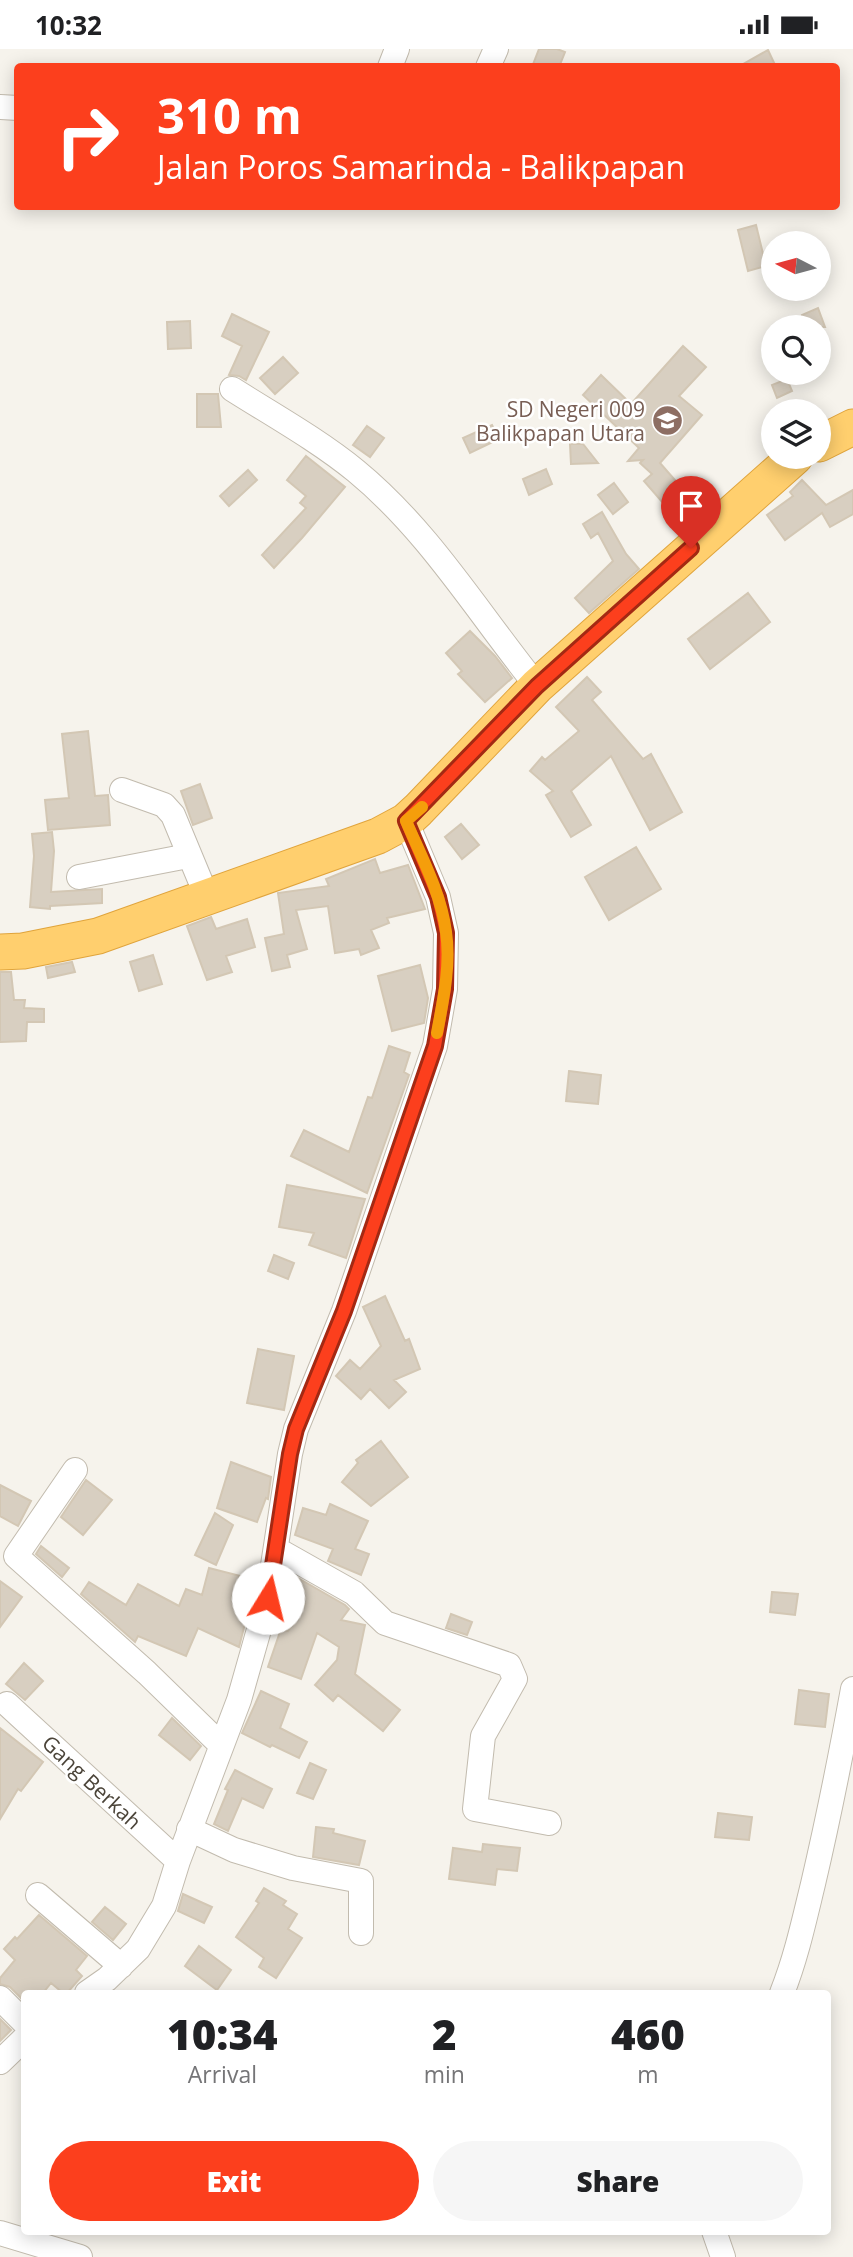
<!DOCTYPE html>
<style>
body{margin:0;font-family:"Open Sans",sans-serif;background:#f6f6f6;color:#202124;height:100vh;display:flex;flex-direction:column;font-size:26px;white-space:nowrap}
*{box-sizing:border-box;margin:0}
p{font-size:23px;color:#757577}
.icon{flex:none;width:38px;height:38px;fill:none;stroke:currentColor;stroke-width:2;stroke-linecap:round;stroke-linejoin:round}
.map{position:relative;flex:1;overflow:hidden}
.sheet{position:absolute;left:21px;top:1941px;width:810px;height:245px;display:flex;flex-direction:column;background:#fff;border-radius:7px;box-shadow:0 4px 18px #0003}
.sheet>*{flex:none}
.guide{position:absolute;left:14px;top:14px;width:826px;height:147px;border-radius:7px;box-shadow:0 4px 18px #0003;background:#fc3f1d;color:#fff;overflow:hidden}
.needle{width:46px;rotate:276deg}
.tools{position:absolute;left:761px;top:182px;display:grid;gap:14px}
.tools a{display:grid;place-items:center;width:70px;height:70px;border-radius:50%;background:#fff;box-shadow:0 4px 18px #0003;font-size:35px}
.pin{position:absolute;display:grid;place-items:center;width:60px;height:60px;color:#fff;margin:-72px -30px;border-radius:50% 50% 50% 0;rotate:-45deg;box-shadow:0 0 7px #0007}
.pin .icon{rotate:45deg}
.me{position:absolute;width:77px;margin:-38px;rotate:9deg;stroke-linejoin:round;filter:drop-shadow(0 0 5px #0008)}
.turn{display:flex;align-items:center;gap:24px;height:147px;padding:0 28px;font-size:32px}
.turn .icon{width:91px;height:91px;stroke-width:2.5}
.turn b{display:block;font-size:49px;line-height:60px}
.eta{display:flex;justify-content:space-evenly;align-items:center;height:119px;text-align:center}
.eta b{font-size:42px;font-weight:800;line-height:49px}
.cta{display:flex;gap:14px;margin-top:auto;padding:14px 28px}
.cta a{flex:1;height:80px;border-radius:42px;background:#fc3f1d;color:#fff;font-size:28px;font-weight:800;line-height:80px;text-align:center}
.cta a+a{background:#f6f6f6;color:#202124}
.status{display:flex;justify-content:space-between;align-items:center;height:49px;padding:0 35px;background:#fff;direction:ltr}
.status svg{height:19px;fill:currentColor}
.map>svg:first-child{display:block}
.building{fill:#d8cfc1;stroke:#d3c7b4;stroke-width:2}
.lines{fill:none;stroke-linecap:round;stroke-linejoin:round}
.minor-casing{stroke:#c2bbae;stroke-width:26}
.highway-casing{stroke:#e0a43c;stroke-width:37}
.minor{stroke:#fff;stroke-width:24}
.highway{stroke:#ffcf6e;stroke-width:35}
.route-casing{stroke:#a42913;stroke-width:18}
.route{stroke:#fc3f1d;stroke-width:12}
.slow{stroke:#f59e0b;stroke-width:12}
.labels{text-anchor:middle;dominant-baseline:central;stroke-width:5;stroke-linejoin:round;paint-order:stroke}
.education-label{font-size:21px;fill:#785e54;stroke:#fff;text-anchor:end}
.street-label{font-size:21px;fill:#4b4439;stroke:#fff}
</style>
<div class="status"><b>10:32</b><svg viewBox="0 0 49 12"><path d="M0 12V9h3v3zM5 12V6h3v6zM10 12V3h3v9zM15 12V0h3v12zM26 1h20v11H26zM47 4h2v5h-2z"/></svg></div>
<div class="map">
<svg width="853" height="2208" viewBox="0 0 853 2208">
<rect width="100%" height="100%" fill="#f6f3ec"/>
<!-- building -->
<path class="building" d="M539 0H557L565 3 559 18H532Z
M768 1 776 18H738Z
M756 176 766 217 748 222 738 181Z
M818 259 825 278H807L802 266Z
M232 265 269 283 246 331 239 327 229 326 242 297 222 287Z
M190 272 191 299 168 300 167 273Z
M683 297 706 318 679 347 702 366 660 414 688 446 670 462 644 432 652 425 640 414 643 411 628 412 639 399 583 346 601 326 631 355Z
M283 308 298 324 275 345 260 329Z
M787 330 792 342 777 349 772 336Z
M197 345H218L221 378H197Z
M492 376 499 390 470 404 463 389Z
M367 377 384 389 370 408 353 396Z
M570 395H583L598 414 571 415Z
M306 407 345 438 302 489 274 519 262 506 306 459 300 454 306 447 287 431Z
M546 420 552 435 529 446 523 430Z
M248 421 257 431 229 457 220 447Z
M802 431 826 456 853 441V465L830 478 822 464 785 491 767 466 793 447 790 443Z
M614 434 628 453 613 465 598 446Z
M602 463 626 505 639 520 589 564 575 549 613 512 598 484 591 489 583 475Z
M748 544 770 573 710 620 688 590Z
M470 582 495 607 512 629 485 653 458 625 462 622 446 604Z
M587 628 601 643 592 651 643 710 651 705 682 763 650 781 611 707 571 742 591 776 571 788 546 746 553 742 530 722 542 708 545 711 579 682 556 658Z
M88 682 95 747 108 746 110 776 48 781 45 751 69 749 62 685Z
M200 735 212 769 193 776 181 742Z
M461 775 479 796 462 810 445 788Z
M52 783 54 802 51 843 102 840V854L50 857V860L30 858 34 807 32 785Z
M636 798 661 840 609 871 585 828Z
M375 810 380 824 408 816 425 860 387 869 389 874 371 881 379 899 361 906 359 900 335 904 328 857 296 861 307 900 287 906 290 918 272 922 265 889 284 885 278 844 329 837 326 830Z
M211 868 216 880 247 870 255 898 226 907 232 923 207 931 187 877Z
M153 906 162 935 139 942 130 913Z
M72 913 75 923 48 929 46 918Z
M420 916 428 949 424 974 392 982 378 927Z
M0 923H11L14 951H25L24 959 44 960V973H27L26 992 0 993Z
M389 997 410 1004 404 1023 409 1026 367 1144 291 1107 304 1081 349 1103 368 1048 372 1049Z
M569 1022 601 1026 598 1055 566 1052Z
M287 1136 365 1150 346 1209 309 1196 314 1184 279 1178Z
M274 1206 294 1214 288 1230 268 1222Z
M385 1247 405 1292 409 1290 420 1320 394 1331 406 1343 389 1359 370 1340 361 1350 336 1327 350 1311 360 1320 381 1297 363 1258Z
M258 1300 294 1307 284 1361 247 1354Z
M381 1392 408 1428 371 1457 342 1433 358 1414 356 1411Z
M231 1413 271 1428 268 1450 266 1449 257 1473 217 1459Z
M86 1431 112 1451 83 1486 61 1468Z
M0 1436 31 1452 18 1477 0 1467Z
M330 1455 368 1472 355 1500 369 1505 361 1526 328 1512 333 1500 295 1486 303 1459 326 1466Z
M215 1464 233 1476 216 1516 195 1506Z
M41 1497 69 1519 62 1528 36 1505Z
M209 1519 256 1531 239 1598 198 1579 186 1607 138 1587 135 1593 81 1545 89 1533 126 1556 138 1535 179 1557 186 1540 202 1546Z
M291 1525 345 1556 349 1560 341 1571 365 1576 355 1625 400 1661 383 1682 338 1646 333 1652 315 1636 337 1611 339 1598 317 1584 301 1630 268 1618 281 1580 288 1582 305 1555 284 1542Z
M0 1532 22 1548 0 1578Z
M772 1543 798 1545 795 1566 770 1563Z
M451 1565 472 1573 467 1586 446 1579Z
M24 1614 43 1632 25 1651 6 1635Z
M799 1641 829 1645 825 1678 795 1675Z
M261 1642 289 1655 280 1679 307 1693 299 1709 272 1696 270 1698 242 1684Z
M172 1669 201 1697 190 1711 159 1686Z
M0 1679 43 1713 21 1742 18 1740 0 1770Z
M310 1714 326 1721 313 1750 297 1744Z
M235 1721 272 1740 263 1759 242 1749 228 1782 214 1775 228 1741 225 1740Z
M718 1764 752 1768 749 1791 715 1788Z
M316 1778 334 1780 333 1784 365 1792 359 1816 313 1808Z
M483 1795 520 1799 517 1822 497 1820 495 1836 449 1830 453 1799 482 1803Z
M264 1839 286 1852 283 1856 297 1865 288 1880 302 1889 276 1929 259 1918 264 1909 236 1888 259 1854 256 1852Z
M183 1845 212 1858 204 1874 178 1862Z
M105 1858 126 1875 113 1891 92 1873Z
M39 1866 87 1907 76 1921 82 1927 67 1944H63L51 1934 43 1944H24V1952L10 1938 0 1935V1929L15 1911 4 1900 15 1888 17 1890Z
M199 1897 231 1921 217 1941 185 1917Z
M0 1970 11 1981 0 1992Z"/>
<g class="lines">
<defs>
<path id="minor" d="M390 18 397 0
M488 18 496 0
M0 58 18 59
M232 340C273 366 318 391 356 422 429 482 478 564 537 637
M122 741 164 756 173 766 207 848
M79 828 188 807
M75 1421 16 1507 147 1624 221 1696
M276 1500 354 1544 385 1574 509 1616 515 1630 483 1687 475 1760 549 1774
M7 1655 178 1812
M189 1780 234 1801 293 1819 361 1832V1884
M38 1846 121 1917
M87 1944 107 1930 138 1900 164 1857 178 1812 239 1651 268 1549 290 1405 296 1380 344 1262 435 997 445 940 446 884 438 848 406 772
M782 1944C796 1909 804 1872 813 1835 828 1771 841 1706 853 1640
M0 1949 24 1973
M0 2013 24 1990
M714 2182 723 2208
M0 2184 80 2208"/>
<path id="highway" d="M819 395 853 378
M0 903 23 902 98 887 378 787 406 772 418 761 537 637 795 408"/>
</defs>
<!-- minor casing -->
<use href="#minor" class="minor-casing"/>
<!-- highway casing -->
<use href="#highway" class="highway-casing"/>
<!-- minor -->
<use href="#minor" class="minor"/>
<!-- highway -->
<use href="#highway" class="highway"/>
</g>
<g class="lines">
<defs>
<path id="route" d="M268 1549 290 1405 296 1380 344 1262 435 997 445 940 446 884 438 848 406 772 537 637 691 499"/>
</defs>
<!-- route casing -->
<use href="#route" class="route-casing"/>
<!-- route -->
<use href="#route" class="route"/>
<!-- slow -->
<path class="slow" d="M422 758 406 772C421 807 441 844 446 883 451 916 443 952 437 984"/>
</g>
<!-- icons -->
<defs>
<symbol id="school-disc" viewBox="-11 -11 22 22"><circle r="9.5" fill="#8d6e63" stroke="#fff"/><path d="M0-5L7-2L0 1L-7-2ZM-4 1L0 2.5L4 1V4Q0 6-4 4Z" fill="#fff"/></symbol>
</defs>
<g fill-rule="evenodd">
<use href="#school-disc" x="650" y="354" width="35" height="35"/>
</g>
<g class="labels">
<!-- education labels -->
<g class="education-label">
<text x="645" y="360">SD Negeri 009<tspan x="645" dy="24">Balikpapan Utara</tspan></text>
</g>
<!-- street labels -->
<g class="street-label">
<text transform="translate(92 1733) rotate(43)">Gang Berkah</text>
</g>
</g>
</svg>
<div class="tools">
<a><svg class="needle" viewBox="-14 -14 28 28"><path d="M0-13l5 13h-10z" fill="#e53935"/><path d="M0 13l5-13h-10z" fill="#757577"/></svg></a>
<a><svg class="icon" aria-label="search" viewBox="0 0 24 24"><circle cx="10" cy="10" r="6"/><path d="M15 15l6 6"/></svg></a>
<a><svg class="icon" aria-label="layers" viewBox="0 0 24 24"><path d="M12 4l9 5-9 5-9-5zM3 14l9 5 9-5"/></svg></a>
</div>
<div class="pin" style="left:691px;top:499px;background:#d93025"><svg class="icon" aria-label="arrive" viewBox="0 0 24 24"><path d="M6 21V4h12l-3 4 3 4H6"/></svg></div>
<svg class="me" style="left:268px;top:1549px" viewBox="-20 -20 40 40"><circle r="19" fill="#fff"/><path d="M0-13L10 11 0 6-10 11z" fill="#fc3f1d"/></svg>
<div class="guide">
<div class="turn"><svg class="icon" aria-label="right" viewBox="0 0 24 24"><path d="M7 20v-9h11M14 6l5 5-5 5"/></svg><div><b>310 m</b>Jalan Poros Samarinda - Balikpapan</div></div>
</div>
<section class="sheet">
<div class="eta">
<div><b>10:34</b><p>Arrival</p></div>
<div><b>2</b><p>min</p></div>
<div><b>460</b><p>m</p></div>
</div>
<div class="cta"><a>Exit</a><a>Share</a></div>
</section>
</div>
